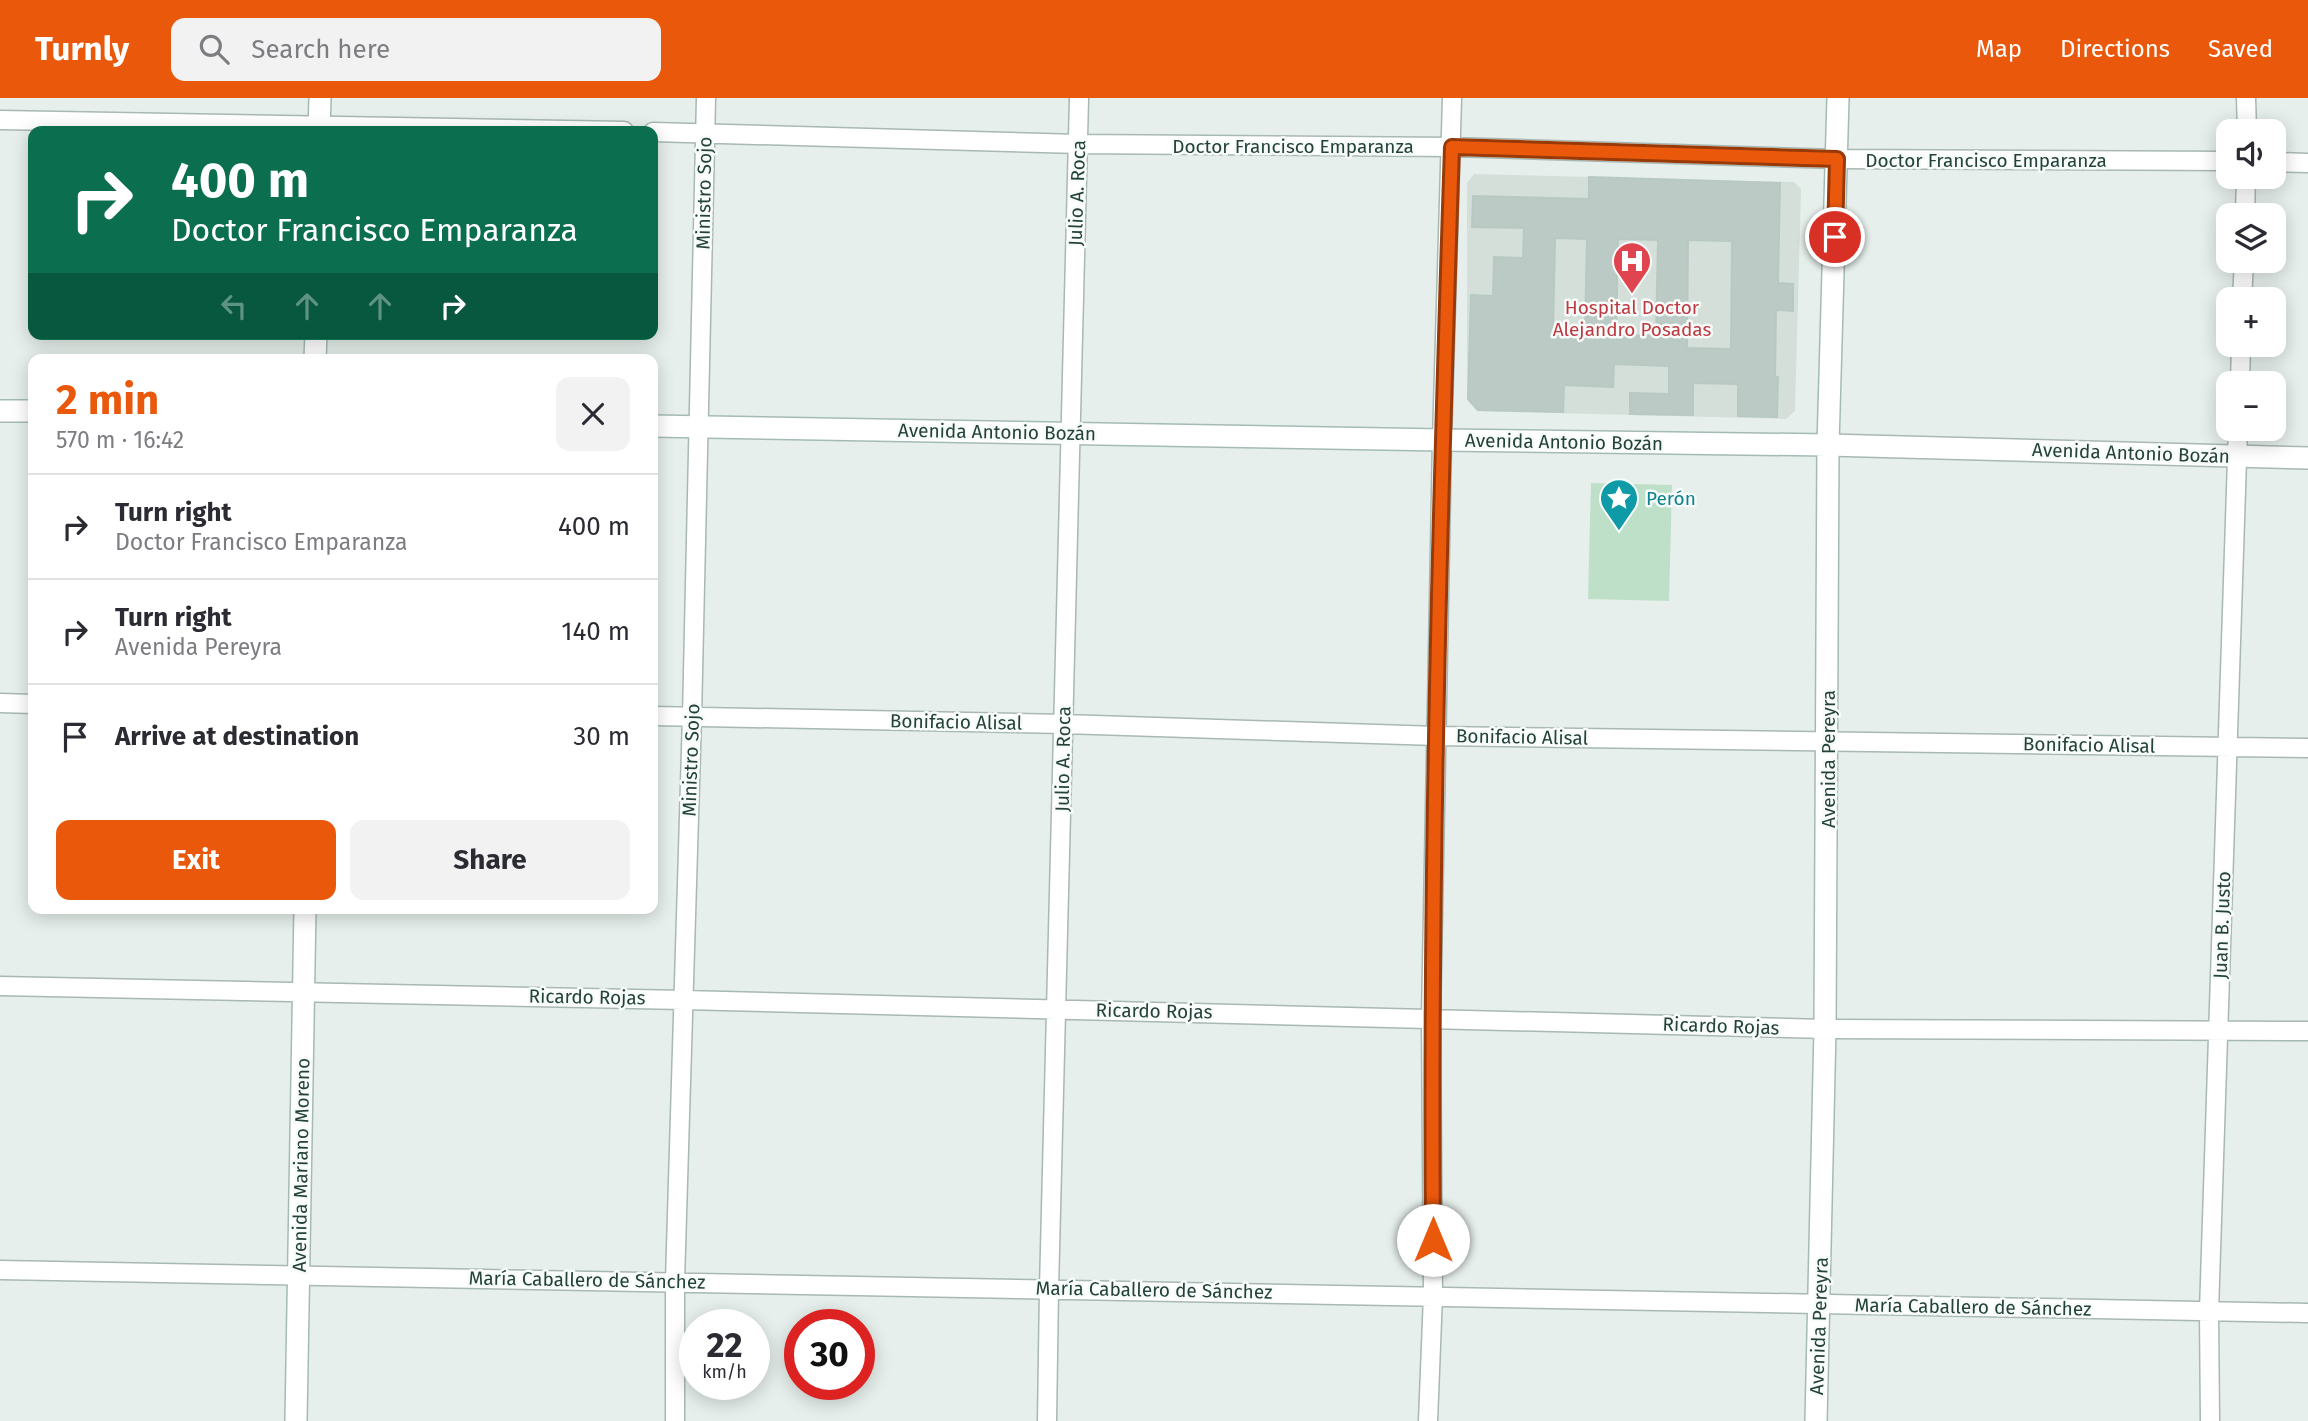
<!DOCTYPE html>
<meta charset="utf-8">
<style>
body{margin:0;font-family:"Fira Sans",sans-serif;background:#f2f2f3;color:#2b2b33;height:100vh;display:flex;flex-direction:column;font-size:26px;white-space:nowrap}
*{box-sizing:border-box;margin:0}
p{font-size:23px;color:#7c7c81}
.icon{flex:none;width:38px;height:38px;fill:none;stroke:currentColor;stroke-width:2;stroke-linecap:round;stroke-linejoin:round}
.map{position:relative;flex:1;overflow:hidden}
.sheet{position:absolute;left:28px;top:256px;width:630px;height:560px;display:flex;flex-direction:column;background:#fff;border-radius:14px;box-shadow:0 4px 18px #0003}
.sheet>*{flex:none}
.banner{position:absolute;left:28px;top:28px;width:630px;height:214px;border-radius:14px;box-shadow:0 4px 18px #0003;background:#0b6e4f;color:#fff;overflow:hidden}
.fabs{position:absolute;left:2216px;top:21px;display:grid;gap:14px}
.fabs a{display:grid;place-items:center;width:70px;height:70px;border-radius:14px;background:#fff;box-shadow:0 4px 18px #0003;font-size:35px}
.speed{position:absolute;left:679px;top:1211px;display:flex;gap:14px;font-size:35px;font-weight:700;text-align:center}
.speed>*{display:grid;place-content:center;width:91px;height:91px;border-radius:50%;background:#fff;box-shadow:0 4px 18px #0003;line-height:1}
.speed small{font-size:18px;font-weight:400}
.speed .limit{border:10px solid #d22;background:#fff;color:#111}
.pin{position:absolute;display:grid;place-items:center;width:60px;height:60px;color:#fff;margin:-30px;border:4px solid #fff;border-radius:50%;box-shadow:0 2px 7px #0007}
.me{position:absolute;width:77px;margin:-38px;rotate:0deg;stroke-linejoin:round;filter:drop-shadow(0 0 5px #0008)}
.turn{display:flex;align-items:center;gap:24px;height:147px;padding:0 28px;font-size:32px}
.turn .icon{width:91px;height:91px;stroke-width:2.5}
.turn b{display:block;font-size:49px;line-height:60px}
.lanes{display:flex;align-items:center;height:66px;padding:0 28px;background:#0003;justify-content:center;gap:35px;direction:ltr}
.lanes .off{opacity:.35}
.round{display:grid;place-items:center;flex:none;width:74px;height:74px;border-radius:14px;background:#f2f2f3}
.overview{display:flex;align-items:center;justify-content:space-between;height:119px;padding:0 28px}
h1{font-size:42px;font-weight:700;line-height:52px;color:#ea580c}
.cta{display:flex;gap:14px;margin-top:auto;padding:14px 28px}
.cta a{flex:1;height:80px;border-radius:14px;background:#ea580c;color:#fff;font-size:28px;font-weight:700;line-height:80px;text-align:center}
.cta a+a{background:#f2f2f3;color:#2b2b33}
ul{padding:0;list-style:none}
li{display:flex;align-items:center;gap:21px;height:105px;padding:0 28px;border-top:2px solid #e1e1e2}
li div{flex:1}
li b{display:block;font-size:26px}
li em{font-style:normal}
header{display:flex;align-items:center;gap:42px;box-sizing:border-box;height:98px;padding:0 35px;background:#ea580c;color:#fff}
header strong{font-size:33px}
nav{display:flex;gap:38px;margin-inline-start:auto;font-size:24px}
.search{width:490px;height:63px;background:#f2f2f3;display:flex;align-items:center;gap:18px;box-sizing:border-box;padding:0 24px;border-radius:14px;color:#7c7c81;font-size:26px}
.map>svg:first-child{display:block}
.built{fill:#d4dfda}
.green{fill:#bfe0c8}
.building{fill:#bbcac4;stroke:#b8c9c2;stroke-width:2;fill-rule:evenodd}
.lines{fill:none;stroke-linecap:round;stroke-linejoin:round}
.minor-casing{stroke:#a8b8b2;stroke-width:21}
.tertiary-casing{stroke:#a8b8b2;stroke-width:24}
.secondary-casing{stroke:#a4bbb3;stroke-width:24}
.minor{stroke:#fff;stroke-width:18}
.tertiary{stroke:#fff;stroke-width:21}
.secondary{stroke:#fff;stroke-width:21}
.route-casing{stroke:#983908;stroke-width:18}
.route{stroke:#ea580c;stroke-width:12}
.labels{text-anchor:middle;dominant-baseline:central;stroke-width:5;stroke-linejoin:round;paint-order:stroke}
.street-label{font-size:19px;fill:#24423a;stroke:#f7fbf9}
.health-label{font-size:19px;fill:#be3a42;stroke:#f7fbf9}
.culture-label{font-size:19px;fill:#0d838f;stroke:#f7fbf9;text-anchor:start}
</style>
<header>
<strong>Turnly</strong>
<div class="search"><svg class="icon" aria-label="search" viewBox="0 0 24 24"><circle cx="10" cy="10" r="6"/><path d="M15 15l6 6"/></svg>Search here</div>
<nav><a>Map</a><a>Directions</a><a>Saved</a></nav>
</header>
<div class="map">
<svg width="2308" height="1323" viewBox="0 0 2308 1323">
<rect width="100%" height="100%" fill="#e6efeb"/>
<!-- built -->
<path class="built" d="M1474 76 1794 84 1801 91 1795 313 1786 321 1477 313 1467 302V85Z"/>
<!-- green -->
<path class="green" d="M1591 385 1672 387 1669 503 1588 501Z"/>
<!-- building -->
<path class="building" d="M1589 79 1780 85 1778 185 1793 186V213L1776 212 1775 279H1778L1777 319 1738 318V286L1693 285V317L1630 316V295L1669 296V268L1614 266 1613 289 1564 287 1563 314 1478 312 1468 301 1471 197 1493 198 1494 159 1523 160 1524 130 1472 129 1473 98 1589 101ZM1555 140 1587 141 1585 235 1553 234ZM1618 141 1658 142 1656 238 1616 237ZM1688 142 1732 143 1731 251 1687 250Z"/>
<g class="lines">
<defs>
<path id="minor" d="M2246 0 2247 33
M0 22 624 33
M653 34 1079 46 1452 49 1837 61 2228 63
M2273 64 2308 65
M2245 117 2246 79
M2242 201 2244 163
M2240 285 2241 247
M0 605 33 606
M653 618 1064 626 1437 638 2308 650
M0 888 684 902 1825 931 2308 933
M0 1172 2308 1215
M675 1323V1183L692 619 706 0
M1047 1323 1049 1191 1079 0
M1428 1323 1433 1197 1431 920 1442 342 1452 0
M2210 1323 2209 1213 2238 331"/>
<path id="tertiary" d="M1828 347 2308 360"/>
<path id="secondary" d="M319 33 320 0
M315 261 316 236
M0 313H33
M653 328 1442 342 1828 347
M296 1323 305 810
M1816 1323 1825 931 1828 347 1838 0"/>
</defs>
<!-- minor casing -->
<use href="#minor" class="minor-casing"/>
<!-- tertiary casing -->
<use href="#tertiary" class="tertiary-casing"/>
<!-- secondary casing -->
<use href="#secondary" class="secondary-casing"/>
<!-- minor -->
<use href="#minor" class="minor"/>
<!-- tertiary -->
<use href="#tertiary" class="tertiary"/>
<!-- secondary -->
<use href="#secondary" class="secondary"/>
</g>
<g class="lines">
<defs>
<path id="route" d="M1433 1142C1430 778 1440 413 1452 49L1837 61 1835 139"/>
</defs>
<!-- route casing -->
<use href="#route" class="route-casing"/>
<!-- route -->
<use href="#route" class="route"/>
</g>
<!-- icons -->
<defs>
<symbol id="hospital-pin" viewBox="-11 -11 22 30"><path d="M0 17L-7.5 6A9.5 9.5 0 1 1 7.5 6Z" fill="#e0444e" stroke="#f7fbf9"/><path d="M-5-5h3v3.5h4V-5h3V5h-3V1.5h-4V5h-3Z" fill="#fff"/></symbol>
<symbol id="sight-pin" viewBox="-11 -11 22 30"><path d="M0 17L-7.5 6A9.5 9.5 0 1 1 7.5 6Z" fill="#0f9aa8" stroke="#f7fbf9"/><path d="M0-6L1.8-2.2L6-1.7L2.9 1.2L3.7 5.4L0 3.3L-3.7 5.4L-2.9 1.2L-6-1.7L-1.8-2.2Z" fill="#fff"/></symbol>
</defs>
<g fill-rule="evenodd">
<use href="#hospital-pin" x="1610" y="141" width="44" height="60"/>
<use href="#sight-pin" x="1597" y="378" width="44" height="60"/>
</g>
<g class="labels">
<!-- street labels -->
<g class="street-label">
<text x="1293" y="48">Doctor Francisco Emparanza</text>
<text x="1986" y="62">Doctor Francisco Emparanza</text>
<text transform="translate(704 95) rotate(-89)">Ministro Sojo</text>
<text transform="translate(1077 95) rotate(-88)">Julio A. Roca</text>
<text transform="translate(997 334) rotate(1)">Avenida Antonio Bozán</text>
<text transform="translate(1564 344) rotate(1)">Avenida Antonio Bozán</text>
<text transform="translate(2131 355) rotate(2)">Avenida Antonio Bozán</text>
<text transform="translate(956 624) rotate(1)">Bonifacio Alisal</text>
<text transform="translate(1522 639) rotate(1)">Bonifacio Alisal</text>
<text transform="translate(2089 647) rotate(1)">Bonifacio Alisal</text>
<text transform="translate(1063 661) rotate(-89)">Julio A. Roca</text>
<text transform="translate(1828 661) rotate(-90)">Avenida Pereyra</text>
<text transform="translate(691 662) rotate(-88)">Ministro Sojo</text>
<text transform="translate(2222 827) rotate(-88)">Juan B. Justo</text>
<text transform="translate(587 899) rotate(1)">Ricardo Rojas</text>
<text transform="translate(1154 913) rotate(1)">Ricardo Rojas</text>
<text transform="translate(1721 928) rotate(2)">Ricardo Rojas</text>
<text transform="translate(301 1067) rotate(-89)">Avenida Mariano Moreno</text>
<text transform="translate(587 1182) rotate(1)">María Caballero de Sánchez</text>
<text transform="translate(1154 1192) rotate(1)">María Caballero de Sánchez</text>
<text transform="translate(1973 1209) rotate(1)">María Caballero de Sánchez</text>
<text transform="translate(1819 1228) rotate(-88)">Avenida Pereyra</text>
</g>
<!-- health labels -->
<g class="health-label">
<text x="1632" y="209">Hospital Doctor<tspan x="1632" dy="22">Alejandro Posadas</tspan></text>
</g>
<!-- culture labels -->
<g class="culture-label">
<text x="1646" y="400">Perón</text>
</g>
</g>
</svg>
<div class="fabs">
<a><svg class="icon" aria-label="sound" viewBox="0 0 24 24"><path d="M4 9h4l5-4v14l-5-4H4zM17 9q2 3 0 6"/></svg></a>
<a><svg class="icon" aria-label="layers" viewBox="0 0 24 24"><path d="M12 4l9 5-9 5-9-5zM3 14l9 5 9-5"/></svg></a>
<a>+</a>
<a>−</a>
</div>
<div class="speed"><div>22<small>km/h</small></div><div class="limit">30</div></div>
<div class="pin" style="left:1835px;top:139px;background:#d93025"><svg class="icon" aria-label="arrive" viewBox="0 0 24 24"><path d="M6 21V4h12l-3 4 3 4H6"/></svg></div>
<svg class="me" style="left:1433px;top:1142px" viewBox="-20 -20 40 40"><circle r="19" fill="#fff"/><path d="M0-13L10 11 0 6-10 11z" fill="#ea580c"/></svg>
<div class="banner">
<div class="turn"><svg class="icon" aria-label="right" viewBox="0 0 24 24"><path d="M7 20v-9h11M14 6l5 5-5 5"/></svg><div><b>400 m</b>Doctor Francisco Emparanza</div></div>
<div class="lanes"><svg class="icon off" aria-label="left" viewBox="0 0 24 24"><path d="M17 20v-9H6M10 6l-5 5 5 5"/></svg><svg class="icon off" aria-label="ahead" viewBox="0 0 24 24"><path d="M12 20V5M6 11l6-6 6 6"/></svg><svg class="icon off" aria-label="ahead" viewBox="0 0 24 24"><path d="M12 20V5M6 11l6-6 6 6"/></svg><svg class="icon" aria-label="right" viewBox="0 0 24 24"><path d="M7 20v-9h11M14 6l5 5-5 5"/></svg></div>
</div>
<section class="sheet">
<div class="overview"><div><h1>2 min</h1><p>570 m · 16:42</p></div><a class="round"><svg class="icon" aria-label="close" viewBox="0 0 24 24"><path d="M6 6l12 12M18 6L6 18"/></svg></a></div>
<ul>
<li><svg class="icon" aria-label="right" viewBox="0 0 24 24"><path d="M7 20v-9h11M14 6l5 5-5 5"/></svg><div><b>Turn right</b><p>Doctor Francisco Emparanza</p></div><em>400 m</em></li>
<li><svg class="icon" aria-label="right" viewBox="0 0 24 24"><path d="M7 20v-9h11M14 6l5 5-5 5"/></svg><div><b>Turn right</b><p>Avenida Pereyra</p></div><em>140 m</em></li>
<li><svg class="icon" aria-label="arrive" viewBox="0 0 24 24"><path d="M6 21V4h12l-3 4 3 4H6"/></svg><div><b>Arrive at destination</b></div><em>30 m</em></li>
</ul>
<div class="cta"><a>Exit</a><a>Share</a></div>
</section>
</div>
